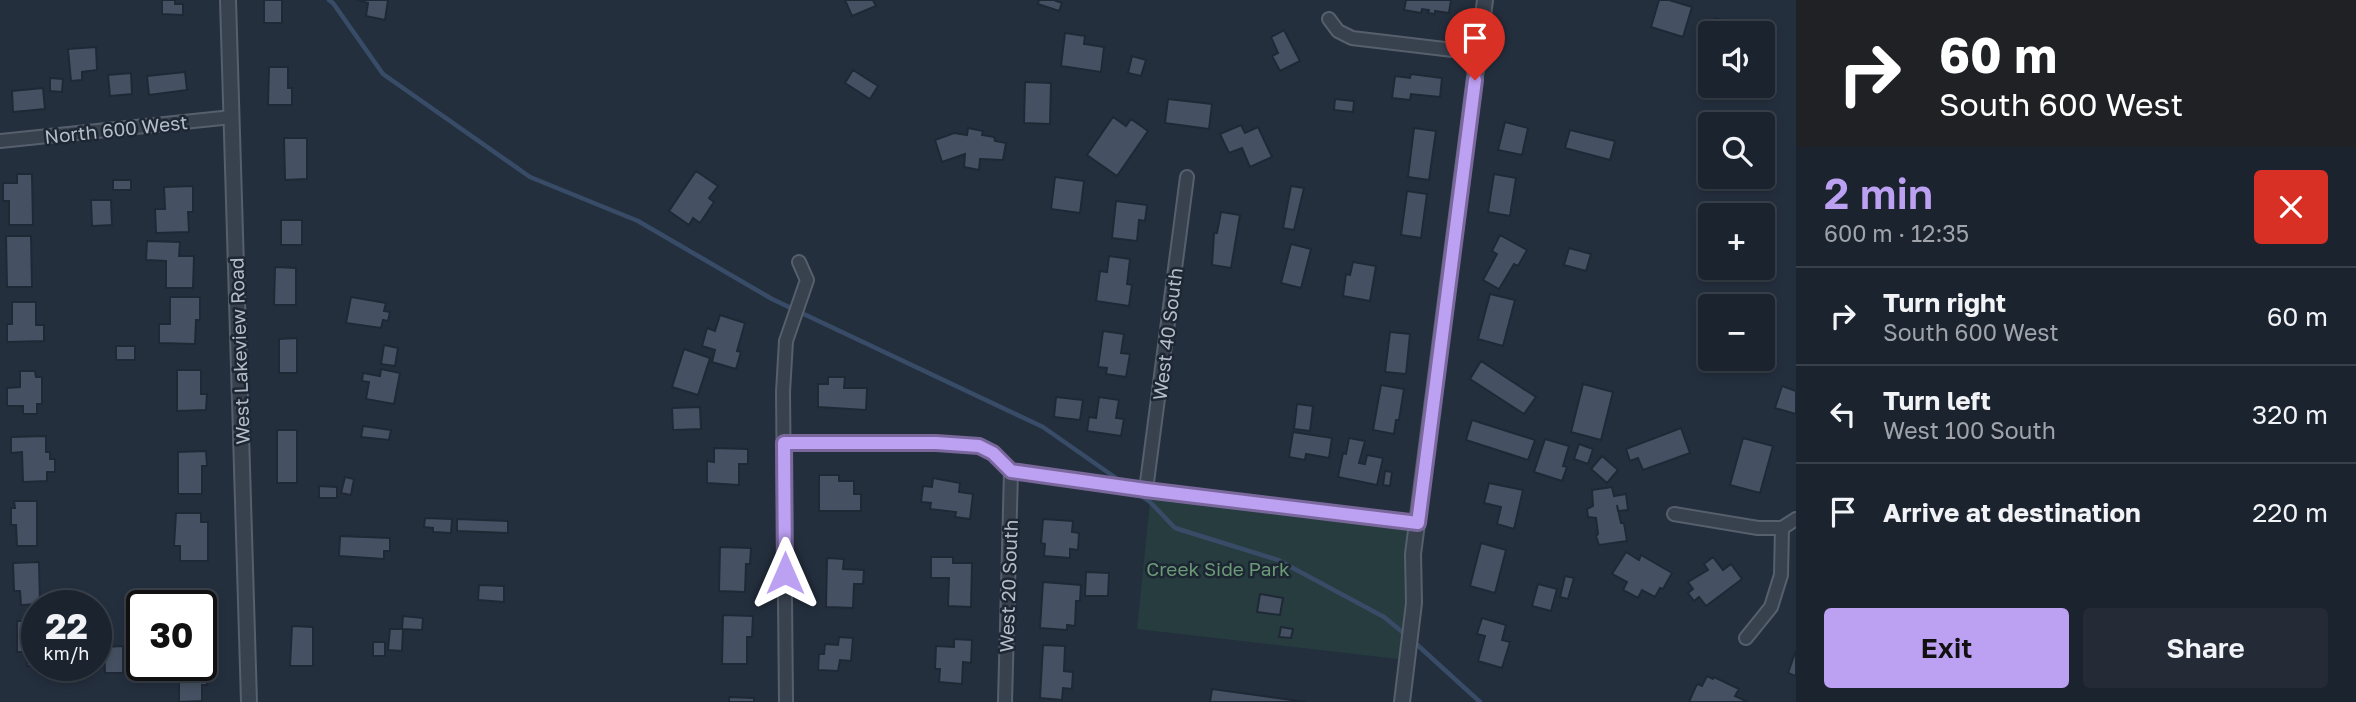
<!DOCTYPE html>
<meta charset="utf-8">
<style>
body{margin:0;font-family:"Golos Text",sans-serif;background:#242b36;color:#f1f3f6;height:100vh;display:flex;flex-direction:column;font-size:26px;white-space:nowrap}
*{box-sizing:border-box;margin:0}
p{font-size:23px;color:#a0a4aa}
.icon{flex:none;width:38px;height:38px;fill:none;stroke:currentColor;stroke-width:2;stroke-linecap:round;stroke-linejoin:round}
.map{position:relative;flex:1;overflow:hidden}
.drawer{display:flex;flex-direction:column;background:#1b232e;width:560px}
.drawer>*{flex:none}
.guide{background:#202124;color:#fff;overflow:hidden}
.buttons{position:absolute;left:1698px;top:21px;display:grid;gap:14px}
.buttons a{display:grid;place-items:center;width:77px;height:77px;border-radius:7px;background:#1b232e;box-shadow:0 4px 10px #0003,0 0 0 2px #39404a;font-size:35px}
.speed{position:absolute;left:21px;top:590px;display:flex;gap:14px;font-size:35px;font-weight:700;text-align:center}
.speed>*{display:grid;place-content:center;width:91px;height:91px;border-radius:50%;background:#1b232e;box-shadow:0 4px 10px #0003,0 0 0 2px #39404a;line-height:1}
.speed small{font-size:18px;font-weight:400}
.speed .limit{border:4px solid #111;border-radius:10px;background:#fff;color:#111}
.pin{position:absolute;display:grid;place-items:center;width:60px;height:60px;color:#fff;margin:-72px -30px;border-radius:50% 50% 50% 0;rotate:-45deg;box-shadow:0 0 7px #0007}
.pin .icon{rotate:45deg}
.me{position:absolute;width:77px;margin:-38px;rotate:0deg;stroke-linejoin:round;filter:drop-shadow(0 0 5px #0008)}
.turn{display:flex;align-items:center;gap:24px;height:147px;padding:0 28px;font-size:32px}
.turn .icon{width:91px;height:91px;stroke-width:2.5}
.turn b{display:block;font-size:49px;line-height:60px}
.round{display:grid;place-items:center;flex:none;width:74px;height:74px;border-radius:7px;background:#242b36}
.summary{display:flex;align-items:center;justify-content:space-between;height:119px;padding:0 28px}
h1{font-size:42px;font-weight:600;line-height:52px;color:#bca0f2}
.button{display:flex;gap:14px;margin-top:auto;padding:14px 28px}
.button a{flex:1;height:80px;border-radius:7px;background:#bca0f2;color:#111;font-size:28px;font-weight:600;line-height:80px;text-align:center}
.button a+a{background:#242b36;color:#f1f3f6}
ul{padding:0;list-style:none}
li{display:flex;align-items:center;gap:21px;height:98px;padding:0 28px;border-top:2px solid #39404a}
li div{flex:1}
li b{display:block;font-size:26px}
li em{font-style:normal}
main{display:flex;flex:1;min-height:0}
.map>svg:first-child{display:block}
.green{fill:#263c3f}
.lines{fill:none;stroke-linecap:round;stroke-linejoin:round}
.stream{stroke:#394c67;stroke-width:4.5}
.building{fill:#455162;stroke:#1f2835;stroke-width:2}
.minor-casing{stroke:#565f6c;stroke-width:16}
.tertiary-casing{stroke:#565f6c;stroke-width:18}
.minor{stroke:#38414e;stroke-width:12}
.tertiary{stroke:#38414e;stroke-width:14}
.route-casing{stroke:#7a689d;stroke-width:18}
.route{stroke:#bca0f2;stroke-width:12}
.labels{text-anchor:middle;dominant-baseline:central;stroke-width:5;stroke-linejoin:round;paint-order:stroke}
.street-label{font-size:19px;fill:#b4bcc9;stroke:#1d2633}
.park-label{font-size:19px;fill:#6b9a76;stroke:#1d2633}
</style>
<main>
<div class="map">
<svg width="1796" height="702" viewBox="0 0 1796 702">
<rect width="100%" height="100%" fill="#242f3e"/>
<!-- green -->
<path class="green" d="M1146 490 1418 523 1407 660 1137 629 1150 502Z"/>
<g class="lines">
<!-- stream -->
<path class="stream" d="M329 0 333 3 383 74 530 177 638 221 772 299 1043 427 1123 483
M1136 492 1150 502 1175 528 1278 560 1384 617 1406 635
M1413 641 1480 702"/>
</g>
<!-- building -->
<path class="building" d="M162 0H175V4H183V15L162 14Z
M264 0H282V23H264Z
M357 0H388L385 20 366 16 368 3Z
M845 0H873L876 6 852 16Z
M1039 0H1054L1062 3 1059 11 1038 4Z
M1406 0H1451L1449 13 1435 11V14L1428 13 1429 10 1422 9 1421 13 1404 10Z
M1659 0H1669L1692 7 1683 37 1651 27Z
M1715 18 1743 25 1741 33H1711Z
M1284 30 1300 61 1280 71 1272 56 1278 53 1271 37Z
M1065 33 1085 36 1084 44 1104 47 1101 72 1061 66Z
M96 47 97 70 82 72V80L71 81 68 49Z
M1132 56 1146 60 1141 76 1128 73Z
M269 67H288V88H292V105H268Z
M853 70 878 86 870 99 845 83Z
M185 72 187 90 149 95 147 76Z
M131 73 132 94 110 96 108 75Z
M1411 74 1442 78 1440 97 1411 94 1410 100 1392 98 1395 76 1410 78Z
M50 78 63 79 62 92 50 91Z
M1025 82 1051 83 1050 124 1024 123Z
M43 88 45 109 13 112 12 91Z
M1168 99 1212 104 1209 129 1165 123Z
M1335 99 1354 101 1353 112 1334 110Z
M1113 117 1126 126 1131 119 1148 131 1117 176 1087 155Z
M1505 122 1528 128 1522 155 1498 150Z
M1241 125 1245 133 1258 127 1272 157 1250 167 1242 148 1229 153 1220 134Z
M968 128 983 131 982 135 994 137 995 141 1006 143 1003 160 980 159 979 170 964 167 965 154 942 162 935 140 954 133 967 135Z
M1414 128 1436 131 1429 180 1408 177Z
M1570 130 1615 141 1610 160 1565 148Z
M284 138H307V179L285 180Z
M696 171 718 186 709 198 714 202 700 223 693 218 689 225 669 211Z
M17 174H32L33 225H9V201H3V183H17Z
M1494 174 1516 178 1510 216 1488 212Z
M1055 177 1084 181 1080 213 1051 209Z
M113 180H131V190H113Z
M193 186V212H188L189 232 156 233 155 209H165L164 187Z
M1291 186 1304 188 1294 230 1283 228Z
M1407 191 1427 194 1421 238 1401 235Z
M91 200H111L112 225 92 226Z
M1116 201 1147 205 1145 221 1139 220 1137 241 1112 238Z
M1221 212 1240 215 1231 268 1212 265 1214 233H1217Z
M281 220H302V245H281Z
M1500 235 1527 250 1518 266 1514 264 1499 289 1483 280 1497 254 1492 251Z
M6 236H31L32 287H7Z
M147 241 180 242 179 256H194L193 288H166V261L146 260Z
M1291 244 1311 249 1301 288 1281 283Z
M1569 248 1591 254 1586 271 1564 265Z
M1109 256 1130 259 1127 284 1132 285 1129 306 1096 301 1100 271 1107 272Z
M1353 262 1376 266 1370 301 1343 296 1346 274 1350 275Z
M275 267 296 268V305H274Z
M1490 294 1515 300 1503 346 1478 339Z
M170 297H200V320H196L195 344 159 343V324H170Z
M351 297 386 303 384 311 390 312 388 321 383 320 381 328 346 323Z
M12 302H36V325H44V341L7 342V324H12Z
M720 315 745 323 737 351 741 352 736 369 712 362 715 350 702 346 707 328 715 331Z
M1103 331 1124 334 1121 353 1130 354 1126 377 1106 374 1107 368 1098 367Z
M1390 332 1410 334 1406 374 1385 372Z
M297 338V373H279V339Z
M384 345 398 348 395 366 381 364Z
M116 346H135V360H116Z
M684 349 710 358 698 395 672 387Z
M1481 361 1536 397 1524 414 1470 379Z
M381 369 400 373 394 404 366 399 369 382 362 381 363 373 380 376Z
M177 370H201V394H207L206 410 177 411Z
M20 371H35L36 377H42V404H37V414H23V406H7V388L20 387Z
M828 377H845L844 388H867L866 410 818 407V384H828Z
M1583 384 1613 392 1601 440 1571 432Z
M1381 385 1404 389 1399 420H1396L1394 434 1373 430Z
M1782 386 1796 391V414L1775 408Z
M1056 397 1083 400 1080 420 1054 417Z
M1099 397 1119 400 1116 418 1124 419 1121 436 1087 431 1089 417 1096 418Z
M1297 404 1313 406 1310 431 1294 429Z
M700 407 701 429 673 430 672 408Z
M1472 420 1535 440 1528 460 1466 440Z
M363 426 391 430 389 440 361 437Z
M1681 428 1690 453 1643 470 1638 458 1630 461 1626 449Z
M277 430H297V483H277Z
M1293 432 1332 438 1329 458 1306 454 1305 460 1289 457Z
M46 436V452H50V459H55V472H47V481L23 482 22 452 11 453V437Z
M1349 438 1365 441 1359 463 1365 464 1367 455 1383 458 1377 485 1338 477 1343 453 1346 454Z
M1743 438 1773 446 1760 493 1730 485Z
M1545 439 1569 446 1563 466 1567 467 1562 481 1534 472Z
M1579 444 1593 449 1588 464 1574 459Z
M714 448 748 449V464H739V485L707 483V461L714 462Z
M206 451 207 466H202V494H178V452Z
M1602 456 1618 470 1607 483 1591 469Z
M1385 471 1392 472 1390 486 1383 485Z
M819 475H839V481H854V494H861V511H819Z
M345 477 354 479 351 495 341 493Z
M933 478 960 483 959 492 973 494 970 519 955 517 956 512 930 509 931 503 921 502 923 486 932 487Z
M1489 483 1523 490 1514 529 1497 524 1501 507 1484 503Z
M319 486 337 487V498H319Z
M1612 487 1614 496 1626 494 1628 510 1618 511 1617 505 1621 523H1624L1627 541 1599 545 1596 536 1598 534 1596 518 1588 517 1587 509 1593 506 1592 490Z
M14 501H37V546H17L16 525H11V508H15Z
M176 513H201V522H208V561H180V546H174Z
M425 518 452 519 451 533 433 532V528L424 527Z
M457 519 508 521V533L457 531Z
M1043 519 1073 521 1072 532 1079 533 1078 550 1070 549V558L1044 556 1045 544 1041 543Z
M340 536 390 538V551H384V559L339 556Z
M1481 543 1506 550 1495 593 1470 586Z
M720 547 751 548 750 564H746L745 592 719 591Z
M1626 552 1639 560 1641 555 1672 573 1663 589 1660 588 1655 597 1642 590 1638 598 1623 590 1627 582 1612 574Z
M931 557H953V563H972L971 607 948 606 949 578H931Z
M1713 557 1723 570 1731 564 1742 579 1706 606 1699 597 1694 601 1688 593 1693 589 1688 582 1708 570 1704 564Z
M827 558 844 559 843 569 864 570 863 584H854L853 608 826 607Z
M39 562 40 604 21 605 20 591H14L13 563Z
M1086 572 1109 573 1108 596H1085Z
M1565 576 1574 578 1568 599 1560 597Z
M1043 582 1081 585 1080 601H1076L1075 626 1067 625V630L1040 628Z
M1538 584 1557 589 1551 611 1532 606Z
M479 585 504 586V602L478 600Z
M1260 594 1283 598 1280 615 1257 612Z
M723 615 753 616 752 637H747V664H722Z
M403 616 423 618 422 630 403 629 402 651 388 650 390 629H402Z
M1482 618 1506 625 1502 640 1510 642 1502 668 1478 661 1485 636 1477 634Z
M17 621H37V665H47L27 666V652H17Z
M292 626 313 627V666H290Z
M1281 627 1293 629 1291 638 1279 637Z
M839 637 853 638 851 661 840 660 838 671 818 670 819 654H824L825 644 838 645Z
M954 639 972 640 971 663 963 662 962 684 939 682 940 669H935L936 646 954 647Z
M373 642H385V656H373Z
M1043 645 1065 646 1064 671 1073 672 1072 689 1063 688 1062 700 1040 698Z
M123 646V673H105L104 647Z
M1796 650V676L1788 673Z
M201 656H207V685H202V701L179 702V665H201Z
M1707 676 1713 679 1714 677 1739 689 1735 696 1748 702H1689L1696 686 1698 684 1702 686Z
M1212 689 1306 702H1210Z
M729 697 754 698V702H729Z"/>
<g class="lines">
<defs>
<path id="minor" d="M1329 19 1338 31 1352 38 1478 53
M0 141 232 117
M784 443H936L979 446 993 453 1011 471 1146 490 1418 523
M1146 490 1187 177
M1674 514 1758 528H1782L1796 519
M1746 638 1771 607 1781 575 1782 528
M786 702 783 392 786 341 807 280 799 262
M1005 702 1011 471"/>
<path id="tertiary" d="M228 0 249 702
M1402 702 1414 603 1413 554 1485 0"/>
</defs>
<!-- minor casing -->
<use href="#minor" class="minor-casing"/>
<!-- tertiary casing -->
<use href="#tertiary" class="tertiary-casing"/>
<!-- minor -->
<use href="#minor" class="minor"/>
<!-- tertiary -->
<use href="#tertiary" class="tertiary"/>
</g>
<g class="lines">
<defs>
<path id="route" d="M785 573 784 443H936L979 446 993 453 1011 471 1146 490 1418 523 1475 80"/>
</defs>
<!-- route casing -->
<use href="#route" class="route-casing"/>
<!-- route -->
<use href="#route" class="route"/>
</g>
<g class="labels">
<!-- street labels -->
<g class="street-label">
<text transform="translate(116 129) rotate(-6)">North 600 West</text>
<text transform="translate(1167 334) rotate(-83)">West 40 South</text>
<text transform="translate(239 351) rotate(-92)">West Lakeview Road</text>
<text transform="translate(1008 586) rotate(-88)">West 20 South</text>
</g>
<!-- park labels -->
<g class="park-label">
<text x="1218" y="568">Creek Side Park</text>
</g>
</g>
</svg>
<div class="buttons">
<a><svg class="icon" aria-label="sound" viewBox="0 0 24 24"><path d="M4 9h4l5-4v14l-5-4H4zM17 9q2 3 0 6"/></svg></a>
<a><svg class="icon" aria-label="search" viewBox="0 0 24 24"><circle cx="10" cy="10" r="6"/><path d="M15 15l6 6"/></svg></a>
<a>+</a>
<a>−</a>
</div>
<div class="speed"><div>22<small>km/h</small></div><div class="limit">30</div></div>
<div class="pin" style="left:1475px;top:80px;background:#d93025"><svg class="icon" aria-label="arrive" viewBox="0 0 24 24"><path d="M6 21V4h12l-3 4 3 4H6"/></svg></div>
<svg class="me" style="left:785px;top:573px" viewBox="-20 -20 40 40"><path d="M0-17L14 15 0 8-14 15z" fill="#bca0f2" stroke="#fff" stroke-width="4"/></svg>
</div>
<section class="drawer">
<div class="guide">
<div class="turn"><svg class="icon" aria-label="right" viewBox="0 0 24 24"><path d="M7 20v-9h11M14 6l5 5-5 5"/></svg><div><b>60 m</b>South 600 West</div></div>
</div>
<div class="summary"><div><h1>2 min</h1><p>600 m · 12:35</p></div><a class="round" style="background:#d93025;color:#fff"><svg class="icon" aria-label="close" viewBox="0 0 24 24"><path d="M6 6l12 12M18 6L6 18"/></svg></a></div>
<ul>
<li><svg class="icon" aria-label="right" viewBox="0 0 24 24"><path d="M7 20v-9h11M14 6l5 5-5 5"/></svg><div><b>Turn right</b><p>South 600 West</p></div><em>60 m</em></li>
<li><svg class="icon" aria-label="left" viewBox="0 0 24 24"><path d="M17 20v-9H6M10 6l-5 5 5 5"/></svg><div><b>Turn left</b><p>West 100 South</p></div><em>320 m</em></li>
<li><svg class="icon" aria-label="arrive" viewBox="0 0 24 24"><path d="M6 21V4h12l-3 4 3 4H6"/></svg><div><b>Arrive at destination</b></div><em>220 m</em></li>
</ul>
<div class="button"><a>Exit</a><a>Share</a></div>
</section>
</main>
